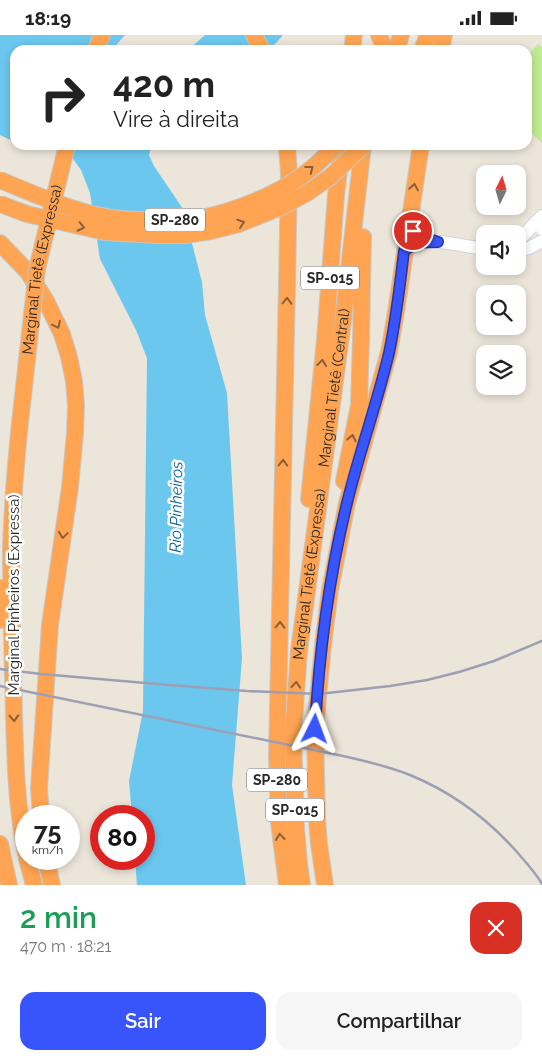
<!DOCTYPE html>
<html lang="pt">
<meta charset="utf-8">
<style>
body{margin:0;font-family:Raleway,sans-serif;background:#f6f6f6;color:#222;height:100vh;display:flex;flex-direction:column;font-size:19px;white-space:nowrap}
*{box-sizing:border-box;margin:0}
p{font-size:16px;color:#767676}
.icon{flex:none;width:28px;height:28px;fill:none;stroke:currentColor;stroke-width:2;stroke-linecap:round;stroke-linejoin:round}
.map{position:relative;height:850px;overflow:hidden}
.sheet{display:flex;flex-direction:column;background:#fff;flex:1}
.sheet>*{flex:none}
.banner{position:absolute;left:10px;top:10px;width:522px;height:105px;border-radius:15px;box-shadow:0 2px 8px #0003;background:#fff;color:#222;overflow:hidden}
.needle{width:32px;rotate:5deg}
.tools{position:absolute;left:476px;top:130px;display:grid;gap:10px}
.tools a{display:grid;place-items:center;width:50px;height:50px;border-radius:10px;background:#fff;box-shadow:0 2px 8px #0003;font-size:25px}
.speed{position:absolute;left:15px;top:770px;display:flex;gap:10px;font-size:25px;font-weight:700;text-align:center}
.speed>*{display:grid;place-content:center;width:65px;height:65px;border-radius:50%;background:#fff;box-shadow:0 2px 8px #0003;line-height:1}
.speed small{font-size:12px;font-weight:400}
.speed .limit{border:8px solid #d22;background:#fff;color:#111}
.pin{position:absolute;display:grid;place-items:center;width:42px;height:42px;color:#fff;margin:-21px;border:2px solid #fff;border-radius:50%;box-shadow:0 1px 5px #0007}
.me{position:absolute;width:55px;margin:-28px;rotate:3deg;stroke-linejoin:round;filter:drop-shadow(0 0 4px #0008)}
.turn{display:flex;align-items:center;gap:18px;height:105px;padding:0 20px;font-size:22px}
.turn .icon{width:65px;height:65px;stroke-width:2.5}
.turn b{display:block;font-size:35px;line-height:42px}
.round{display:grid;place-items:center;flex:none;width:52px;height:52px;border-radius:15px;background:#f6f6f6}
.summary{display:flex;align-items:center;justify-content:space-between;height:85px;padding:0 20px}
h1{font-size:30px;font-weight:600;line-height:38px;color:#1e9e55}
.action{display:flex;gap:10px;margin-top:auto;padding:10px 20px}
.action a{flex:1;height:58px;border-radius:15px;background:#3854fb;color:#fff;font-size:20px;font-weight:600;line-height:58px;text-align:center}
.action a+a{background:#f6f6f6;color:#222}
.status{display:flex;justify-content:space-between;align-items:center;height:35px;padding:0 25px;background:#fff;direction:ltr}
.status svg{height:14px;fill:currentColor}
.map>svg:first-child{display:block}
.pitch{fill:#c1eb91}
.water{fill:#6cc7ef}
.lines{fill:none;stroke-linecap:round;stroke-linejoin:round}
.street-casing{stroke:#d0d3e2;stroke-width:10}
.secondary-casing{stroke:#d0d3e2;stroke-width:14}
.highway-casing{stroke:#c7c7c7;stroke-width:18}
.street{stroke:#fff;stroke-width:9}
.secondary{stroke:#fff;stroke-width:12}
.highway{stroke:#ffa452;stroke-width:16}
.rail{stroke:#9da0b4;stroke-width:2.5}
.highway-bridge-casing{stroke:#c7c7c7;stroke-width:18;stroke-linecap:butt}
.highway-bridge{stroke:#ffa452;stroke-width:16}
.oneway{stroke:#89603b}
.route-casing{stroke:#2437a3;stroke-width:12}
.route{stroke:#3854fb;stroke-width:9}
.labels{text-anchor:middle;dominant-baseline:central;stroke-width:5;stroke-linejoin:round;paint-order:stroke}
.shield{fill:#fff;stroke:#696969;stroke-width:1}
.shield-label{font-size:14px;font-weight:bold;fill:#292929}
.street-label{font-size:15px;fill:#292929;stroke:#fff}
.water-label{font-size:16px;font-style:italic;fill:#0c639a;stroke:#fff}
</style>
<div class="status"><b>18:19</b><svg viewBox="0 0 49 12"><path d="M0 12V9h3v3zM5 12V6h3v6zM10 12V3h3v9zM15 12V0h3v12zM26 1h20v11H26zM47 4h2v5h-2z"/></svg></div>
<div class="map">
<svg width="542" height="850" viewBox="0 0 542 850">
<rect width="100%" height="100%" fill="#ece5da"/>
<!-- pitch -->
<path class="pitch" d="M538 9 542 12V108L528 95V20Z"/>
<!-- water -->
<path class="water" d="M0 0H125L117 9 116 15H15V107L0 100Z
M205 0H283L276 8 268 15H188Z
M32 110H151L149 120 154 131 183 174 202 247 205 280 227 358 242 623 232 750 246 850H137L135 824H144V781H132L129 746 143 676 147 323 136 295 100 224 90 158 81 135 68 117 45 112Z"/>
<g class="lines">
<defs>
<path id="street" d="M535 188 542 196"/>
<path id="secondary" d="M518 206 542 181
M518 216 529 213 542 206
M404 217C408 213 412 209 418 208 434 203 467 212 485 214"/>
<g id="highway">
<path d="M254 0 262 15"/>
<path d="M379 0 384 12 383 15"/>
<path d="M96 15 102 0"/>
<path d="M352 15 354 0"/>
<path d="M396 15 401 0"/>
<path d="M422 15 428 0"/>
<path d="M441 15 444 0"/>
<path d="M287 110 289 139 287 250 277 720 279 787 287 850"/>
<path d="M0 208 28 237 46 266 62 299 69 322 74 346 76 370 75 398 70 452 50 590 39 753 41 781"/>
<path d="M23 361C17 411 13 462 11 512 11 555 12 598 13 641 15 701 14 761 26 819"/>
<path d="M344 446 359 370 361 303 363 202"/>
<path d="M309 464 325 305 336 160 342 110"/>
<path d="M0 585 2 553"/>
<path d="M0 809 9 850"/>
<path d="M27 824 34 850"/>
<path d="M46 824 52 850"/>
<path id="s1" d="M302 850 299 828 296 794 293 699 299 616 343 286 363 110"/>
<path d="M325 850 319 809 317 784 315 694 323 610 330 555 347 468 389 317 396 277 421 110"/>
</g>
</defs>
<!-- street casing -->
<use href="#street" class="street-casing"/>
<!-- secondary casing -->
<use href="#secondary" class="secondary-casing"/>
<!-- highway casing -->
<use href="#highway" class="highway-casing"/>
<!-- street -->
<use href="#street" class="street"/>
<!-- secondary -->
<use href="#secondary" class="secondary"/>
<!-- highway -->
<use href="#highway" class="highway"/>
<!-- rail -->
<path class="rail" d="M0 634 41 639 169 650 247 656 319 659 390 651 427 645 459 637 494 626 542 606
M0 651 343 721C365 726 388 731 410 740 454 758 492 787 523 824 530 832 537 840 542 849"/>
<defs>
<g id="highway-bridge">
<path d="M0 145C31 158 63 172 96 180 122 186 149 186 175 185 185 185 196 185 206 182 234 176 272 161 296 145 311 135 324 123 336 110"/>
<path d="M0 169 27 179 105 197 158 200H185L211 196 239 189 281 172 307 158 330 142 364 110"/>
<path id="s2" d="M23 361 37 234 67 110"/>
</g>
</defs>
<!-- highway-bridge casing -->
<use href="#highway-bridge" class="highway-bridge-casing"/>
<!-- highway-bridge -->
<use href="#highway-bridge" class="highway-bridge"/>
</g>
<!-- one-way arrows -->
<defs><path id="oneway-chevron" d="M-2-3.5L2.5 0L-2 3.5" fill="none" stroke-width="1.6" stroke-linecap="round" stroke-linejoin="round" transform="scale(1.25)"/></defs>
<g class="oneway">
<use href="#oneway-chevron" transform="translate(310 134) rotate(-38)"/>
<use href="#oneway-chevron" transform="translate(414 152) rotate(-81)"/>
<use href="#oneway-chevron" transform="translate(241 188) rotate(-19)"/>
<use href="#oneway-chevron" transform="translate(81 192) rotate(12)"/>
<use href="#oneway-chevron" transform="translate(287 266) rotate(-88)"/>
<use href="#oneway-chevron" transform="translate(57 290) rotate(64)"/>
<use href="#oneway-chevron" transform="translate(322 328) rotate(-84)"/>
<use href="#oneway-chevron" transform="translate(352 403) rotate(-78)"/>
<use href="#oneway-chevron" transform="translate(283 428) rotate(-89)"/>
<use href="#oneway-chevron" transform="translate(63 500) rotate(98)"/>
<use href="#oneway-chevron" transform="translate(280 590) rotate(-89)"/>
<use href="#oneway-chevron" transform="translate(296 650) rotate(-86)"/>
<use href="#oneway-chevron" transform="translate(14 683) rotate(88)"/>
<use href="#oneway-chevron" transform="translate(280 802) rotate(-96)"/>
</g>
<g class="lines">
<defs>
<path id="route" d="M315 694C319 618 329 542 347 468 359 418 377 369 389 318 396 285 400 250 404 216 415 207 424 207 438 207L420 201 413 196"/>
</defs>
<!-- route casing -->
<use href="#route" class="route-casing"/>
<!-- route -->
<use href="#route" class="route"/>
</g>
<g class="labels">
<!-- shield labels -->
<g class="shield">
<rect x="145" y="173.5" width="60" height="23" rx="4"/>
<rect x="301" y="231.5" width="58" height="23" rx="4"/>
<rect x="247" y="733.5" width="60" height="23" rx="4"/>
<rect x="266" y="763.5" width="58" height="23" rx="4"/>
</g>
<g class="shield-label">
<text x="175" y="185">SP-280</text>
<text x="330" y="243">SP-015</text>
<text x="277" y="745">SP-280</text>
<text x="295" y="775">SP-015</text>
</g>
<!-- street labels -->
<g class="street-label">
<text stroke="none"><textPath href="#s2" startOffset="128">Marginal Tietê (Expressa)</textPath></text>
<text stroke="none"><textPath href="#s1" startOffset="500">Marginal Tietê (Central)</textPath></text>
<text stroke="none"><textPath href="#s1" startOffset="312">Marginal Tietê (Expressa)</textPath></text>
<text transform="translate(14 560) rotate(-90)">Marginal Pinheiros (Expressa)</text>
</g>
<!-- water labels -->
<g class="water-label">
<text transform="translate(176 472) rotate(-89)">Rio Pinheiros</text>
</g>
</g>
</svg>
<div class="tools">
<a><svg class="needle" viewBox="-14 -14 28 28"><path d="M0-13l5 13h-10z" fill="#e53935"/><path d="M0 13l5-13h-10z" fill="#767676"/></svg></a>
<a><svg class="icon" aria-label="sound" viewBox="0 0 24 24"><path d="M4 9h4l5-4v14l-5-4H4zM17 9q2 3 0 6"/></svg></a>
<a><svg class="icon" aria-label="search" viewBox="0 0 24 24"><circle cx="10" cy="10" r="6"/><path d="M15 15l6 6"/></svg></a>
<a><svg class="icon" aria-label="layers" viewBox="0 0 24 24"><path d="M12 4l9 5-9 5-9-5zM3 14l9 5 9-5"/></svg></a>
</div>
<div class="speed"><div>75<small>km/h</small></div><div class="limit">80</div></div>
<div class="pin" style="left:413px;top:196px;background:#d93025"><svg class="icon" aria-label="arrive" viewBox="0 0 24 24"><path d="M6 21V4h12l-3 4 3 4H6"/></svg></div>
<svg class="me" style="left:315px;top:694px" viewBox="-20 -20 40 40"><path d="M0-17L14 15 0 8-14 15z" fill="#3854fb" stroke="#fff" stroke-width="4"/></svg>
<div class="banner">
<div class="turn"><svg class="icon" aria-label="right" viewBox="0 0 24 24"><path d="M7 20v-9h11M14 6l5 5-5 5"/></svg><div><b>420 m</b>Vire à direita</div></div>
</div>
</div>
<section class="sheet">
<div class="summary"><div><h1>2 min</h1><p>470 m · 18:21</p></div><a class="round" style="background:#d93025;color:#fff"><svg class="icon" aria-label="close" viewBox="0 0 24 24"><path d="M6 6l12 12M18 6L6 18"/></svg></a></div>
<div class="action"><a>Sair</a><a>Compartilhar</a></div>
</section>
